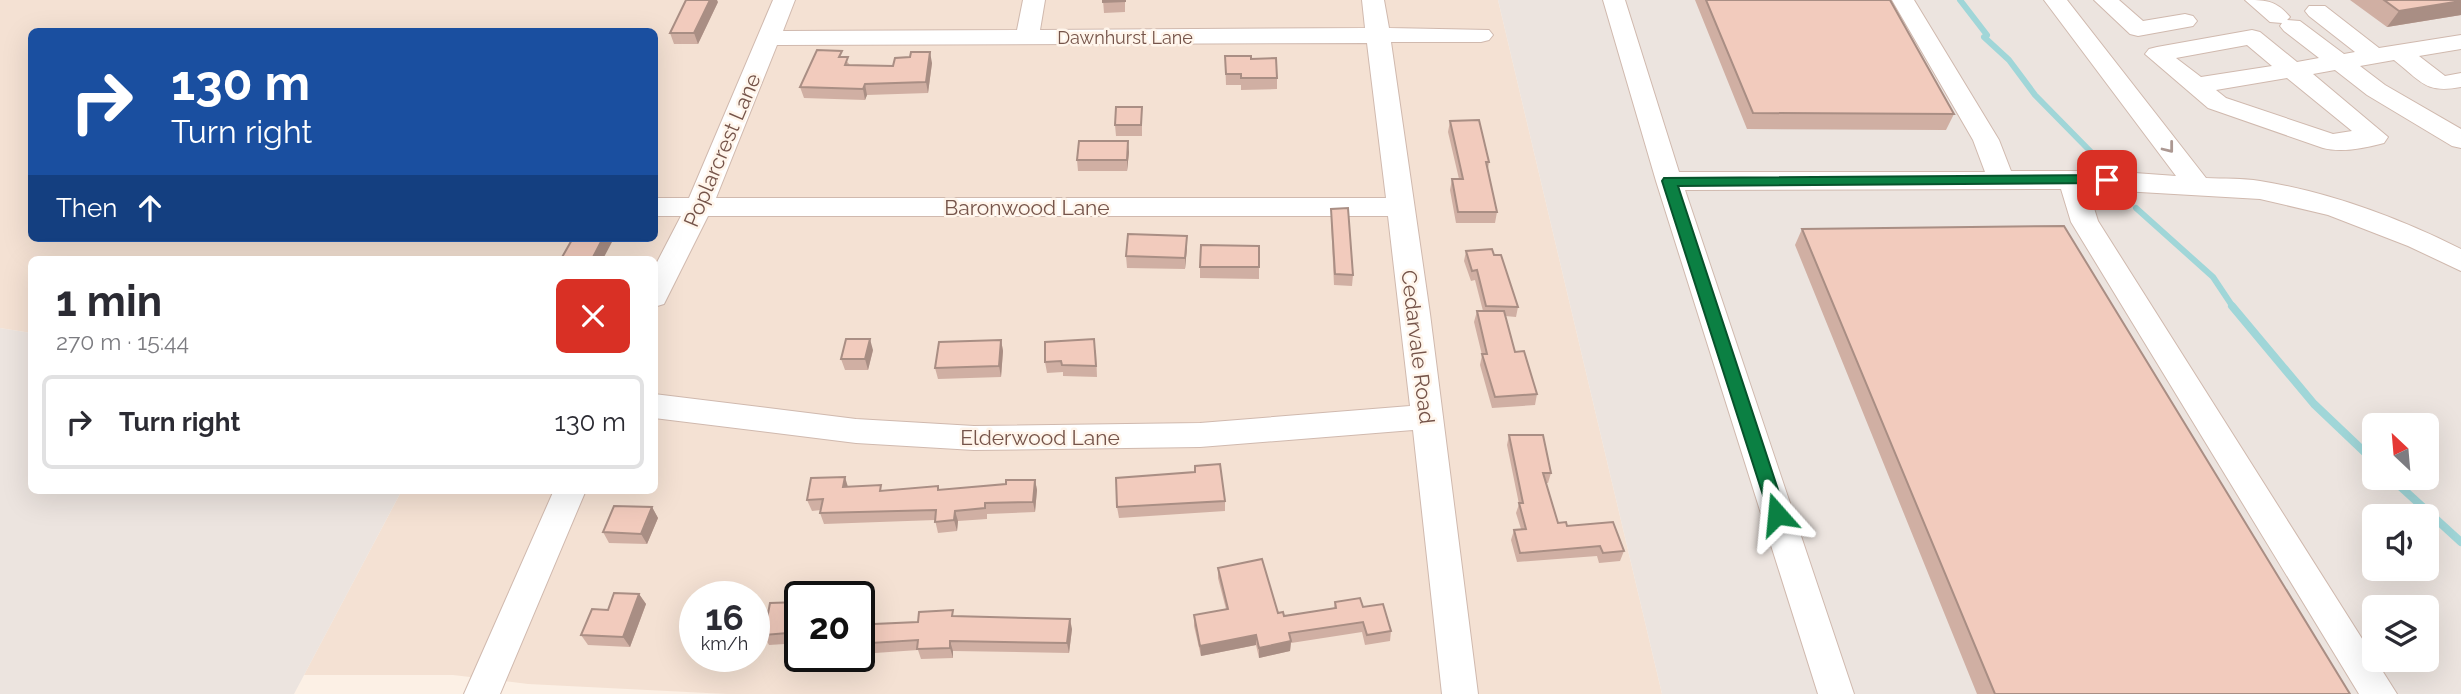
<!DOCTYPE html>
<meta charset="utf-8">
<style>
body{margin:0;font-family:Raleway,sans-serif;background:#f2f2f3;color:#2b2b33;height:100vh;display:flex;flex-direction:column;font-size:26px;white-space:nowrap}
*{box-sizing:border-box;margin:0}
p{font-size:23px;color:#7c7c81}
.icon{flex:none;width:38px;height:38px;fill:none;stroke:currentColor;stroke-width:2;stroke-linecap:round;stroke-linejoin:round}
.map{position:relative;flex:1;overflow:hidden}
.sheet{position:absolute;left:28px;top:256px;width:630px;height:238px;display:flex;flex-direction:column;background:#fff;border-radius:10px;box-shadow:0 7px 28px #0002}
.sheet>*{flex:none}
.guide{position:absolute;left:28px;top:28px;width:630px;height:214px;border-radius:10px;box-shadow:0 7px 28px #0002;background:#1a4fa0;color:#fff;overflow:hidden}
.needle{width:46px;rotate:334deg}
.tools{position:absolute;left:2362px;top:413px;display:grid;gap:14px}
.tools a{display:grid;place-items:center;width:77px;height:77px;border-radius:10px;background:#fff;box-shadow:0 7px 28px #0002;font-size:35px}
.speed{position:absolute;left:679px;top:581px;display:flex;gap:14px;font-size:35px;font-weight:700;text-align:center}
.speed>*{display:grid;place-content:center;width:91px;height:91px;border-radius:50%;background:#fff;box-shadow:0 7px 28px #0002;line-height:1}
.speed small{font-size:18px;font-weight:400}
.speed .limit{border:4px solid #111;border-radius:10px;background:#fff;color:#111}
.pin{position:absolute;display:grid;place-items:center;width:60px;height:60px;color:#fff;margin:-30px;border-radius:14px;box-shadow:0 4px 10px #0006}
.me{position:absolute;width:77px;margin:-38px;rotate:342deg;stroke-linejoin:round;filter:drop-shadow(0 0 5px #0008)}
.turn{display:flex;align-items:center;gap:24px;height:147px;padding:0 28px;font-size:32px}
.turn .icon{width:91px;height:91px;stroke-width:2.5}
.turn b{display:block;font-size:49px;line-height:60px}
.then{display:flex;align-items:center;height:66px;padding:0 28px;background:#0003;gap:14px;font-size:26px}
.round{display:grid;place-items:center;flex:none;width:74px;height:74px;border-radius:10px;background:#f2f2f3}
.overview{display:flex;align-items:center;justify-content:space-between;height:119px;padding:0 28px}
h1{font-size:42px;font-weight:700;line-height:52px}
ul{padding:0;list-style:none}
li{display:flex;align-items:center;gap:21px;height:94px;margin:0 14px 10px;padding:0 14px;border:4px solid #e1e1e2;border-radius:10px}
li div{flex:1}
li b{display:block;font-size:26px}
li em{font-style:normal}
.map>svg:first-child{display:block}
.residential{fill:#f4e1d3;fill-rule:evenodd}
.industrial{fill:#ece4df;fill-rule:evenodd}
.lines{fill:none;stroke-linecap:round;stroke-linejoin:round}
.stream-far1{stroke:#a0d6d8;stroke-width:6}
.stream{stroke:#a0d6d8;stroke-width:8}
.minor-casing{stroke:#d0b9ae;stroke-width:2}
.minor{fill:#fff;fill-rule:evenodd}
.wall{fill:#d0afa3}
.shaded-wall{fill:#a98e84}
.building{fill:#f2cbbd;stroke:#a98e84;stroke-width:2}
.oneway{stroke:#ac9892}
.route{fill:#0b8043;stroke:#07532c;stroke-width:2}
.labels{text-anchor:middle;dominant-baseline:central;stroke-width:5;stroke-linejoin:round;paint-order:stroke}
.far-street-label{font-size:18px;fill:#75544a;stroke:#fff5eb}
.street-label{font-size:21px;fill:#75544a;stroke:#fff5eb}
</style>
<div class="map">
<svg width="2461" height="694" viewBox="0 0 2461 694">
<rect width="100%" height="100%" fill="#fcf0e5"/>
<!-- residential -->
<path class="residential" d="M0 0H1498L1662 694H727L528 684 453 675H304L402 490H654V259H32L31 333 0 328ZM32 32H654V238H32ZM695 597H754V656H695ZM800 597H859V656H800Z"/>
<!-- industrial -->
<path class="industrial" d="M1498 0H2461V694H1662ZM2375 425H2427V478H2375ZM2375 516H2427V569H2375ZM2375 607H2427V660H2375Z
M0 328 31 333 32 490H402L294 694H0Z"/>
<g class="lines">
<!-- stream-far1 -->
<path class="stream-far1" d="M1960 0 1987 35 1984 37 2009 60 2035 95 2092 153
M2136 208 2213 277 2233 307"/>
<!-- stream -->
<path class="stream" d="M2232 306 2314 404 2375 462
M2391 478 2461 542"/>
<defs>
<path id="minor" d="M773 0H795L783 31 1017 30 1023 0H1045L1040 30 1365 28 1362 0H1384L1389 28 1489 30 1493 35 1489 40 1481 42H1391L1430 314 1478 694H1442L1413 430 1200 447 974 450 856 443 654 418V394L856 419 974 426 1200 423 1410 406 1388 216H708L664 304 654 307V268L681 216H654V198H689ZM1367 43 1386 198H716L777 45Z
M1603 0H1625L1679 172H1985L1973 140 1892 0H1914L1999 140 2011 171H2107L2176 176 2044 0H2067L2206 178C2224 179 2242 178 2260 181 2329 192 2399 218 2461 249V271L2408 246 2328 215 2260 199 2088 189 2098 221 2397 694H2359L2071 222 2061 189 1685 190 1854 694H1818L1656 181Z
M2094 0H2119L2143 21 2185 14 2193 16 2197 21 2193 26 2138 36 2130 34Z
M2245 0C2265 0 2276 0 2290 17L2287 20 2300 21 2344 54 2355 52 2309 16 2305 11 2309 6H2325L2379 48 2461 35V49L2419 56 2445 76 2461 73V87C2425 94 2421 81 2394 60L2360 66 2385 85 2461 129V148L2452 146 2367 95 2335 70 2313 74 2388 137 2384 143C2366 148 2341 153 2323 148L2208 108 2145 54 2149 49 2157 47 2252 30 2260 32 2297 62 2319 58 2284 31 2280 26 2282 23 2270 22ZM2247 45 2272 66 2201 77 2176 58ZM2287 78 2352 131 2333 134 2226 98 2216 90Z
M554 490H586L500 694H464Z"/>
</defs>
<!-- minor casing -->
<use href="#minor" class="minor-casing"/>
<!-- minor -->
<use href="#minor" class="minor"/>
</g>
<!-- wall -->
<path class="wall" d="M1103 0 1125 1V12L1104 13Z
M1695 0H1890L1954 114 1946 130 1747 129Z
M2350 0H2461V15L2387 27Z
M718 2 698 44H674L670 33Z
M1225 56 1251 59 1277 78V89L1241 90V85H1226Z
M843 57 850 65 893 66 932 63 928 93 867 95 865 100 804 98 800 87Z
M1142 107V136H1116L1115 125Z
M1450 121 1489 162 1488 169 1497 212 1495 223H1456L1450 190 1452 179H1459L1448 132Z
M1129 152 1127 171H1078L1077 160Z
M1331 209 1353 275 1352 286 1334 285 1331 220Z
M1802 229 2350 694H1977L1795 245Z
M1187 236V247L1185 269 1127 268 1126 256Z
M1259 246V279L1200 278V267Z
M1466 251 1494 255 1518 307 1516 317 1505 316 1515 352 1537 394 1535 405 1492 408 1480 365 1482 355 1474 322 1477 311H1483L1475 280 1471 281 1464 261Z
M1001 340 1003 351 1001 377 938 379 935 368Z
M873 350 868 370H845L841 359Z
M1096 350 1097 377 1063 376V372L1047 373 1045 362Z
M1509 435 1551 473 1548 483H1546L1558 523 1624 551 1620 561 1599 563 1597 556 1517 562 1511 540 1514 530 1521 529 1516 513 1519 504 1507 445Z
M1195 472 1225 501V511L1119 518 1117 507Z
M1035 480 1037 490 1035 512 987 514V519L958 521 957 531 938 533 935 520 824 524 820 513 821 510 812 511 807 500 848 487 882 491 938 486 939 490 1006 484Z
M652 507 658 518 647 544 609 543 603 532Z
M1218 568 1278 613 1284 616 1334 609 1335 602 1363 607 1391 631 1390 641 1365 645 1362 632 1291 643 1290 651 1259 658 1256 645 1201 656 1194 626V615L1226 609 1218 578Z
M639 594 646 604 630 647 588 645 581 635 608 610Z
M800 602V643L769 645 764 635Z
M955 616 1072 629 1069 653 953 651V658L921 659 918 650 875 653 871 643 918 622Z
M859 623H865L867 628 864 652H859Z"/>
<!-- shaded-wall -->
<path class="shaded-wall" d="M710 0H717L718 2 698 44 694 33Z
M2461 1V15L2387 27 2399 11Z
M930 52 932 63 928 93 926 82Z
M865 84 867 95 865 100 863 89Z
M1128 141 1129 152 1127 171V160Z
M1187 236V247L1185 269V258Z
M603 238H610L612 242 603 259H592Z
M870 339 873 350 868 370 865 359Z
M1001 340 1003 351 1001 377 999 366Z
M845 477 848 487H843Z
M1035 480 1037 490 1035 512 1033 502Z
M652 507 658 518 647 544 641 534Z
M955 511 958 521 957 531 954 520Z
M639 594 646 604 630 647 623 637Z
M1070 619 1072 629 1069 653 1067 643Z
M865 623 867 628 864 652 862 647Z
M1256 635V645L1201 656 1200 646Z
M950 641 953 651V658L950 648Z
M1291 641 1290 651 1259 658V648Z"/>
<!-- building -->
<path class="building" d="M686 0H710L694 33H670Z
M1103 0H1125V1L1103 2Z
M1706 0H1890L1954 114 1753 113Z
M2384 0H2461V1L2399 11Z
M817 50 842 51 839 57H848L845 65 893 66 895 58 910 57 911 52H930L926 82 865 84 863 89 800 87Z
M1225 56H1251V59L1276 58 1277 78H1241V74H1226Z
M1116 107H1142L1141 125H1115Z
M1479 120 1489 162H1486L1497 212H1458L1452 179H1463L1450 121Z
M1079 141H1128L1127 160H1077Z
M1348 208 1353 275 1335 274 1331 209Z
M2064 226 2350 694H1995L1802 229Z
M1128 234 1187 236 1185 258 1126 256Z
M573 238H603L592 259H561Z
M1201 245 1259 246V267H1200Z
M1492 249 1494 255H1501L1518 307 1486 306 1477 270 1472 271 1466 251Z
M1477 311H1504L1515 352 1524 351 1537 394 1495 397 1482 354H1487Z
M846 339H870L865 359H841Z
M1094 339 1096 366 1062 365 1061 361 1045 362V342Z
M1001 340 999 366 935 368 939 342Z
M1509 435H1543L1551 473H1543L1558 523 1566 522 1567 526 1613 522 1624 551 1603 553 1600 546 1520 553 1514 530 1526 529 1519 503H1523Z
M1220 464 1225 501 1117 507 1116 478 1195 472V466Z
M845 477 843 487 881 485 880 491 938 486V490L1006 484V480H1035L1033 502 985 503V508L955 511 954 520 935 522 936 510 820 513 823 499 807 500 811 478Z
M614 506 652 507 641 534 603 532Z
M1262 559 1278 613 1283 612 1284 616 1336 608 1335 602 1360 598 1363 607 1383 604 1391 631 1367 635 1363 622 1289 633 1291 641 1259 648 1256 635 1200 646 1194 615 1228 609 1218 568Z
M614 593 639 594 623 637 581 635 592 609 608 610Z
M800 602V632L764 635 770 603Z
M953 610 952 616 1070 619 1067 643 950 641V648L917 649 918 640 871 643 874 624 918 622 919 612Z
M859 623H865L862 647H859Z"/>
<!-- one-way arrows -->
<defs><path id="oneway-chevron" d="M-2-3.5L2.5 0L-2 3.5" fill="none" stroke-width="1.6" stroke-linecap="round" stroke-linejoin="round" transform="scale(1.75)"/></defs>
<use class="oneway" href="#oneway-chevron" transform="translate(2169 148) rotate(52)"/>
<!-- route -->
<path class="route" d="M2107 175 2112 177V183L1678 186 1786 514 1784 520 1777 522 1771 520 1662 181 1664 178Z"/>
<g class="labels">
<!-- far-street labels -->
<g class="far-street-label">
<text x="1125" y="37">Dawnhurst Lane</text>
</g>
<!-- street labels -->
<g class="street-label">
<text transform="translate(722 150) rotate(-67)">Poplarcrest Lane</text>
<text x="1027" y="207">Baronwood Lane</text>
<text transform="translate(1418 347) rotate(83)">Cedarvale Road</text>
<text x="1040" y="437">Elderwood Lane</text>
</g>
</g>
</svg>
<div class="tools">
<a><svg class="needle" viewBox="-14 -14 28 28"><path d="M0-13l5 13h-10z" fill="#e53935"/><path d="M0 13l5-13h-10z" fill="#7c7c81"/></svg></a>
<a><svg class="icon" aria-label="sound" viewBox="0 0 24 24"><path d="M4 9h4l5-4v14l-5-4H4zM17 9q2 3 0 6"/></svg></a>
<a><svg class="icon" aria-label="layers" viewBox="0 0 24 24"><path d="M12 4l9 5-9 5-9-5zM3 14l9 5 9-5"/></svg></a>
</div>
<div class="speed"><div>16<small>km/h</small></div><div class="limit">20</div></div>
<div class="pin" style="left:2107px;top:180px;background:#d93025"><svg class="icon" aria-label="arrive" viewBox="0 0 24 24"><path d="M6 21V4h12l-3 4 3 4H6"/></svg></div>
<svg class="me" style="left:1777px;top:514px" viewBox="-20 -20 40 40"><path d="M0-17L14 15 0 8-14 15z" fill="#0b8043" stroke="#fff" stroke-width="4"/></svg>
<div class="guide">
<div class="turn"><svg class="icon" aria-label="right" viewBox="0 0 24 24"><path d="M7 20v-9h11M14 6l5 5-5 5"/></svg><div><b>130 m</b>Turn right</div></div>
<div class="then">Then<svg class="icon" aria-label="ahead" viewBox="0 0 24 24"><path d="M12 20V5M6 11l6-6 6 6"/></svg></div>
</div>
<section class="sheet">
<div class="overview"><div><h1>1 min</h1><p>270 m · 15:44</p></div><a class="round" style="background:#d93025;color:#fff"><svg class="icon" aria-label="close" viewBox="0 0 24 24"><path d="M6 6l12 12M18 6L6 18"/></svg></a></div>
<ul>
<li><svg class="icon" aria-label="right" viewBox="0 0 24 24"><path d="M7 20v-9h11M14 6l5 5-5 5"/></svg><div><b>Turn right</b></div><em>130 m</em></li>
</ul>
</section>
</div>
